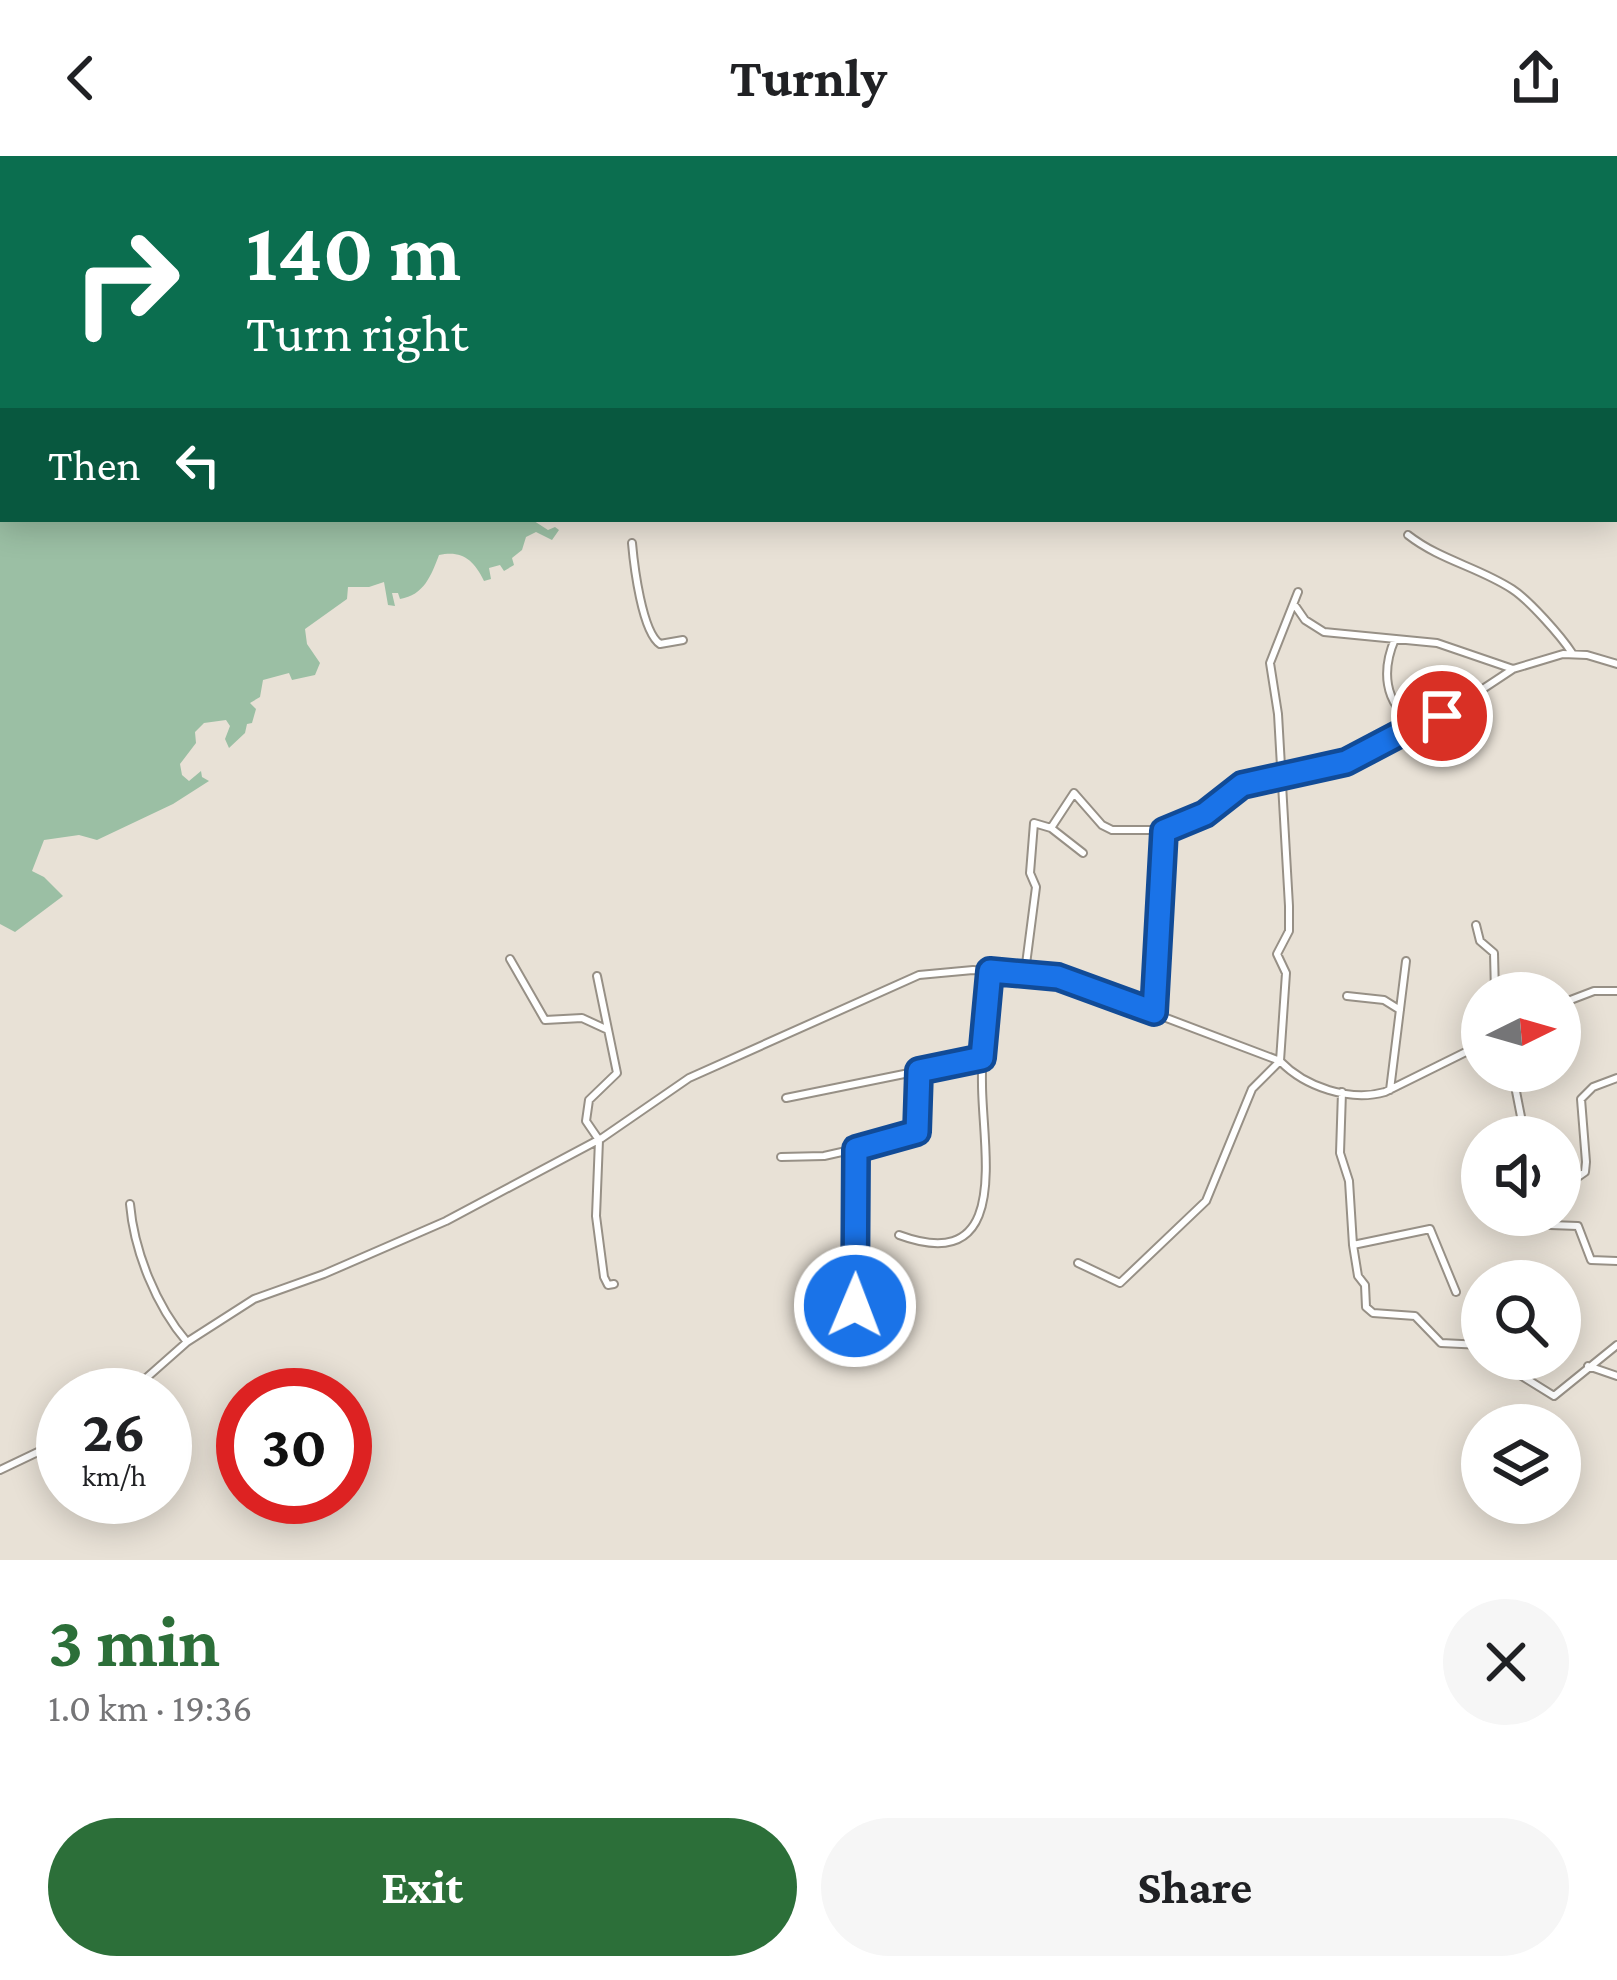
<!DOCTYPE html>
<meta charset="utf-8">
<style>
body{margin:0;font-family:"Crimson Pro",serif;background:#f6f6f6;color:#202124;height:100vh;display:flex;flex-direction:column;font-size:45px;white-space:nowrap}
*{box-sizing:border-box;margin:0}
p{font-size:39px;color:#757577}
.icon{flex:none;width:66px;height:66px;fill:none;stroke:currentColor;stroke-width:2;stroke-linecap:round;stroke-linejoin:round}
.map{position:relative;height:1404px;overflow:hidden}
.sheet{display:flex;flex-direction:column;background:#fff;flex:1}
.sheet>*{flex:none}
.guide{position:absolute;left:0px;top:0px;width:1617px;height:366px;box-shadow:0 6px 30px #0003;background:#0b6e4f;color:#fff;overflow:hidden}
.needle{width:78px;rotate:85deg}
.controls{position:absolute;left:1461px;top:816px;display:grid;gap:24px}
.controls a{display:grid;place-items:center;width:120px;height:120px;border-radius:50%;background:#fff;box-shadow:0 6px 30px #0003;font-size:60px}
.speed{position:absolute;left:36px;top:1212px;display:flex;gap:24px;font-size:60px;font-weight:700;text-align:center}
.speed>*{display:grid;place-content:center;width:156px;height:156px;border-radius:50%;background:#fff;box-shadow:0 6px 30px #0003;line-height:1}
.speed small{font-size:30px;font-weight:400}
.speed .limit{border:18px solid #d22;background:#fff;color:#111}
.pin{position:absolute;display:grid;place-items:center;width:102px;height:102px;color:#fff;margin:-51px;border:6px solid #fff;border-radius:50%;box-shadow:0 3px 12px #0007}
.me{position:absolute;width:132px;margin:-66px;rotate:1deg;stroke-linejoin:round;filter:drop-shadow(0 0 9px #0008)}
.turn{display:flex;align-items:center;gap:42px;height:252px;padding:0 48px;font-size:54px}
.turn .icon{width:156px;height:156px;stroke-width:2.5}
.turn b{display:block;font-size:84px;line-height:102px}
.then{display:flex;align-items:center;height:114px;padding:0 48px;background:#0003;gap:24px;font-size:45px}
.round{display:grid;place-items:center;flex:none;width:126px;height:126px;border-radius:63px;background:#f6f6f6}
.overview{display:flex;align-items:center;justify-content:space-between;height:204px;padding:0 48px}
h1{font-size:72px;font-weight:700;line-height:90px;color:#2c6f39}
.cta{display:flex;gap:24px;margin-top:auto;padding:24px 48px}
.cta a{flex:1;height:138px;border-radius:72px;background:#2c6f39;color:#fff;font-size:48px;font-weight:700;line-height:138px;text-align:center}
.cta a+a{background:#f6f6f6;color:#202124}
header{display:flex;justify-content:space-between;align-items:center;height:156px;padding:0 48px;background:#fff;font-size:54px;font-weight:700}
.map>svg:first-child{display:block}
.green{fill:#9bbfa4}
.lines{fill:none;stroke-linecap:round;stroke-linejoin:round}
.street-casing{stroke:#979086;stroke-width:10}
.street{stroke:#fff;stroke-width:6}
.route-casing{stroke:#114b97;stroke-width:30}
.route{stroke:#1a73e8;stroke-width:21}
</style>
<header><svg class="icon" aria-label="back" viewBox="0 0 24 24"><path d="M15 5l-7 7 7 7"/></svg>Turnly<svg class="icon" aria-label="share" viewBox="0 0 24 24"><path d="M12 15V3M7 8l5-5 5 5M5 13v7h14v-7"/></svg></header>
<div class="map">
<svg width="1617" height="1404" viewBox="0 0 1617 1404">
<rect width="100%" height="100%" fill="#e8e1d6"/>
<!-- green -->
<path class="green" d="M0 0H1569L1571 3H3V363H531L548 374 555 371 559 374 552 384 536 376 526 381 522 394 512 402 514 409 504 415 500 409 489 412 491 423 484 425C474 404 462 394 439 399 431 420 424 439 400 443L398 437H392L395 450 388 449 384 426 369 431H348L347 443 305 473 307 488 320 507 315 519 292 524 289 517 263 524 260 541 250 547 256 553 252 567 247 568 245 577 229 592 225 583 230 570 226 564 204 567 195 576 196 587 180 608 182 619 189 625 201 615 202 621 209 625 173 648 97 684 79 679 44 684 32 715 44 721 63 740 15 776 0 768Z"/>
<g class="lines">
<defs>
<path id="street" d="M1408 379C1440 404 1478 411 1512 433 1529 444 1561 480 1572 497
M632 387C634 410 642 476 660 488L683 484
M1296 451 1305 464 1324 476 1437 487 1513 513 1563 498 1587 499 1617 508
M1395 483C1382 513 1383 547 1414 566L1442 560 1513 513
M1051 672 1074 637 1102 669 1112 674H1170L1205 658 1242 629 1345 606 1422 565
M1476 769 1480 785 1494 797 1495 837
M510 803 545 864 582 862 608 874
M1025 816 1036 731 1030 717 1034 667 1051 672 1083 697
M597 820 617 917 589 944 586 965 599 984 596 1060 604 1121 608 1129 614 1128
M1347 840 1384 844 1400 854
M1560 848 1594 835H1617
M1154 856 1164 675
M1512 915 1525 981
M1390 934 1406 805
M1342 936 1340 997 1349 1025 1353 1089 1358 1120 1365 1129 1366 1151 1373 1157 1415 1160 1441 1187 1482 1189
M786 942 919 915
M781 1001 824 1000 855 993
M1575 1023 1585 1016 1586 1006 1581 943 1593 931 1617 922
M130 1048C134 1095 156 1150 187 1186
M1542 1059 1550 1069 1578 1070 1591 1104 1617 1105
M899 1079C1013 1121 982 992 982 928 981 890 988 853 990 815
M1353 1089 1430 1073 1456 1136
M1078 1107 1120 1127 1206 1045 1252 933 1280 905 1286 817 1277 798 1289 775V750L1278 558 1270 507 1298 436
M812 1157 848 1155 855 1150 856 993 917 976 919 915 982 902
M1504 1203 1517 1217 1554 1240 1617 1189
M1588 1210 1617 1220
M127 1239 187 1186 254 1143 324 1118 446 1065 602 982 689 922 919 819 973 814 1058 821 1280 905C1305 931 1350 946 1385 936L1482 888
M0 1314 63 1284"/>
</defs>
<!-- street casing -->
<use href="#street" class="street-casing"/>
<!-- street -->
<use href="#street" class="street"/>
</g>
<g class="lines">
<defs>
<path id="route" d="M855 1150 856 993 917 976 919 915 982 902 990 815 1058 821 1154 856 1164 675 1205 658 1242 629 1346 606 1422 566 1442 560"/>
</defs>
<!-- route casing -->
<use href="#route" class="route-casing"/>
<!-- route -->
<use href="#route" class="route"/>
</g>
</svg>
<div class="controls">
<a><svg class="needle" viewBox="-14 -14 28 28"><path d="M0-13l5 13h-10z" fill="#e53935"/><path d="M0 13l5-13h-10z" fill="#757577"/></svg></a>
<a><svg class="icon" aria-label="sound" viewBox="0 0 24 24"><path d="M4 9h4l5-4v14l-5-4H4zM17 9q2 3 0 6"/></svg></a>
<a><svg class="icon" aria-label="search" viewBox="0 0 24 24"><circle cx="10" cy="10" r="6"/><path d="M15 15l6 6"/></svg></a>
<a><svg class="icon" aria-label="layers" viewBox="0 0 24 24"><path d="M12 4l9 5-9 5-9-5zM3 14l9 5 9-5"/></svg></a>
</div>
<div class="speed"><div>26<small>km/h</small></div><div class="limit">30</div></div>
<div class="pin" style="left:1442px;top:560px;background:#d93025"><svg class="icon" aria-label="arrive" viewBox="0 0 24 24"><path d="M6 21V4h12l-3 4 3 4H6"/></svg></div>
<svg class="me" style="left:855px;top:1150px" viewBox="-20 -20 40 40"><circle r="17" fill="#1a73e8" stroke="#fff" stroke-width="3"/><path d="M0-11L8 9 0 5-8 9z" fill="#fff"/></svg>
<div class="guide">
<div class="turn"><svg class="icon" aria-label="right" viewBox="0 0 24 24"><path d="M7 20v-9h11M14 6l5 5-5 5"/></svg><div><b>140 m</b>Turn right</div></div>
<div class="then">Then<svg class="icon" aria-label="left" viewBox="0 0 24 24"><path d="M17 20v-9H6M10 6l-5 5 5 5"/></svg></div>
</div>
</div>
<section class="sheet">
<div class="overview"><div><h1>3 min</h1><p>1.0 km · 19:36</p></div><a class="round"><svg class="icon" aria-label="close" viewBox="0 0 24 24"><path d="M6 6l12 12M18 6L6 18"/></svg></a></div>
<div class="cta"><a>Exit</a><a>Share</a></div>
</section>
